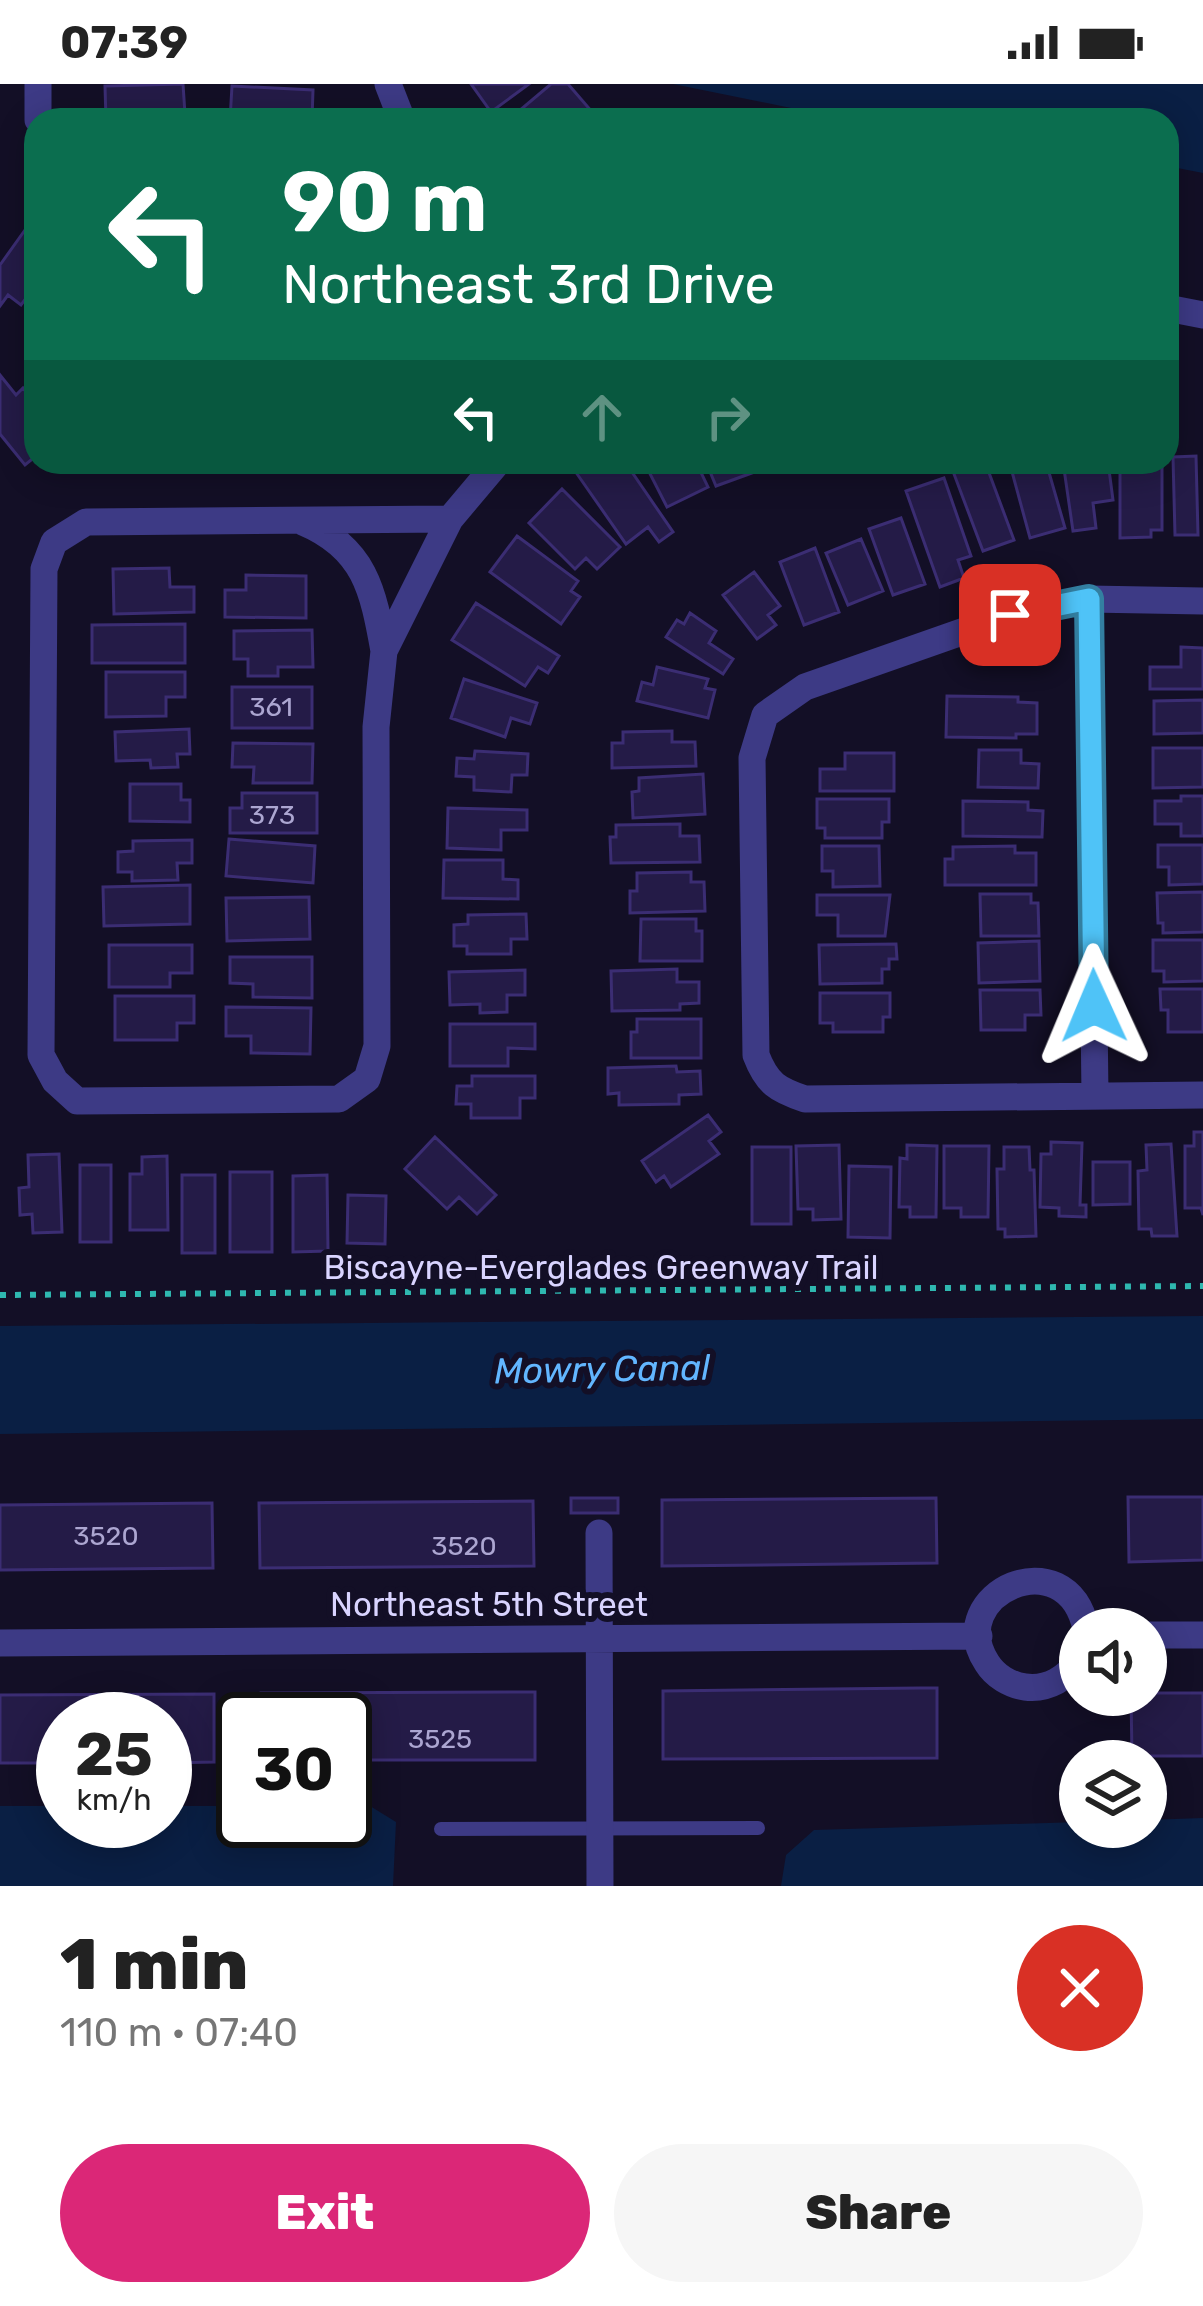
<!DOCTYPE html>
<meta charset="utf-8">
<style>
body{margin:0;font-family:Rubik,sans-serif;background:#f6f6f6;color:#222;height:100vh;display:flex;flex-direction:column;font-size:45px;white-space:nowrap}
*{box-sizing:border-box;margin:0}
p{font-size:39px;color:#767676}
.icon{flex:none;width:66px;height:66px;fill:none;stroke:currentColor;stroke-width:2;stroke-linecap:round;stroke-linejoin:round}
.map{position:relative;height:1802px;overflow:hidden}
.sheet{display:flex;flex-direction:column;background:#fff;flex:1}
.sheet>*{flex:none}
.guide{position:absolute;left:24px;top:24px;width:1155px;height:366px;border-radius:36px;box-shadow:0 6px 30px #0003;background:#0b6e4f;color:#fff;overflow:hidden}
.fabs{position:absolute;left:1059px;top:1524px;display:grid;gap:24px}
.fabs a{display:grid;place-items:center;width:108px;height:108px;border-radius:50%;background:#fff;box-shadow:0 6px 30px #0003;font-size:60px}
.speed{position:absolute;left:36px;top:1608px;display:flex;gap:24px;font-size:60px;font-weight:700;text-align:center}
.speed>*{display:grid;place-content:center;width:156px;height:156px;border-radius:50%;background:#fff;box-shadow:0 6px 30px #0003;line-height:1}
.speed small{font-size:30px;font-weight:400}
.speed .limit{border:6px solid #111;border-radius:18px;background:#fff;color:#111}
.pin{position:absolute;display:grid;place-items:center;width:102px;height:102px;color:#fff;margin:-51px;border-radius:24px;box-shadow:0 6px 18px #0006}
.me{position:absolute;width:132px;margin:-66px;rotate:359deg;stroke-linejoin:round;filter:drop-shadow(0 0 9px #0008)}
.turn{display:flex;align-items:center;gap:42px;height:252px;padding:0 60px;font-size:54px}
.turn .icon{width:156px;height:156px;stroke-width:2.5}
.turn b{display:block;font-size:84px;line-height:102px}
.lanes{display:flex;align-items:center;height:114px;padding:0 60px;background:#0003;justify-content:center;gap:60px;direction:ltr}
.lanes .off{opacity:.35}
.round{display:grid;place-items:center;flex:none;width:126px;height:126px;border-radius:63px;background:#f6f6f6}
.summary{display:flex;align-items:center;justify-content:space-between;height:204px;padding:0 60px}
h1{font-size:72px;font-weight:800;line-height:90px}
.cta{display:flex;gap:24px;margin-top:auto;padding:24px 60px}
.cta a{flex:1;height:138px;border-radius:72px;background:#db2777;color:#fff;font-size:48px;font-weight:800;line-height:138px;text-align:center}
.cta a+a{background:#f6f6f6;color:#222}
.status{display:flex;justify-content:space-between;align-items:center;height:84px;padding:0 60px;background:#fff;direction:ltr}
.status svg{height:33px;fill:currentColor}
.map>svg:first-child{display:block}
.water{fill:#0a1f44}
.building{fill:#241b47;stroke:#3b2d73;stroke-width:3}
.lines{fill:none;stroke-linecap:round;stroke-linejoin:round}
.path{stroke:#2fb8b0;stroke-width:6;stroke-dasharray:6 9;stroke-linecap:butt}
.service{stroke:#3d3a85;stroke-width:14}
.minor{stroke:#3d3a85;stroke-width:27}
.route-casing{stroke:#337fa1;stroke-width:30}
.route{stroke:#4fc3f7;stroke-width:21}
.labels{text-anchor:middle;dominant-baseline:central;stroke-width:12;stroke-linejoin:round;paint-order:stroke}
.number-label{font-size:27px;fill:#aca6d1}
.street-label{font-size:33px;fill:#d9d4ff;stroke:#130f26}
.water-label{font-size:36px;font-style:italic;fill:#62b6ff;stroke:#130f26}
</style>
<div class="status"><b>07:39</b><svg viewBox="0 0 49 12"><path d="M0 12V9h3v3zM5 12V6h3v6zM10 12V3h3v9zM15 12V0h3v12zM26 1h20v11H26zM47 4h2v5h-2z"/></svg></div>
<div class="map">
<svg width="1203" height="1802" viewBox="0 0 1203 1802">
<rect width="100%" height="100%" fill="#130f26"/>
<!-- water -->
<path class="water" d="M673 0H1203V89L1167 82V36H936L885 24H791Z
M1203 1232V1335L0 1350V1242Z
M0 1722H63V1737H165V1722H243V1737H345V1722H370L396 1738 393 1802H0Z
M1203 1734V1802H781L786 1771 814 1746 1080 1738V1743H1146V1736Z"/>
<!-- building -->
<path class="building" d="M183 0 185 30H169V36H106L105 2Z
M471 0H529L491 28Z
M551 0H568L593 29 584 36H516L513 32Z
M232 2 313 6 312 36H230Z
M25 146 36 154V201L21 221 8 211 0 222V181Z
M0 291 16 311 23 304 36 320V372L25 381 0 350Z
M1196 372 1198 451H1175L1173 373Z
M588 378H625L673 448 659 458 648 443 626 460 575 387Z
M644 378H696L708 403 667 423Z
M706 378H757L760 386 716 402Z
M963 378H985L1014 456 983 467 951 382Z
M1034 378H1046L1065 444 1030 454 1011 384Z
M1063 378H1108L1113 416 1093 419 1096 444 1073 447Z
M1120 378H1162V446H1151V453L1120 454Z
M944 394 971 472 958 476 964 494 940 503 906 407Z
M562 405 620 463 597 485 586 474 575 485 529 439Z
M901 434 925 500 893 511 869 445Z
M517 452 578 497 571 507 580 513 561 540 490 488Z
M861 455 883 507 848 521 826 469Z
M815 464 839 528 804 541 780 478Z
M169 484 170 503H194V528L114 530 113 485Z
M754 488 780 522 768 531 776 541 757 555 723 511Z
M246 491 306 492V534L225 533V506H246Z
M476 519 559 572 548 589 538 583 525 602 452 556Z
M690 529 716 547 709 559 733 575 723 590 666 553 677 536 684 540Z
M185 540V579H92V541Z
M312 546 313 583H278V592H248V575H234V547Z
M1181 563 1203 564V605H1150V583H1181Z
M657 583 708 595 705 604 715 606 708 634 637 617 642 598 653 601Z
M106 588H185V613H166V632L106 633Z
M464 595 537 619 530 640 511 634 505 653 451 634Z
M232 603H312V644H232Z
M947 612 1018 613V618L1037 619V650H1016V654L946 653Z
M1203 616V649L1154 650V617Z
M189 645 190 670H177L178 683 151 684 150 676 116 677 115 648Z
M672 647V658H695L696 682 612 684V659H623V648Z
M233 659 313 660 312 699H253L254 683H232Z
M1153 664H1203V703L1153 704Z
M979 666H1021V679L1039 680 1038 704 978 703Z
M475 667 528 670 527 691H512L511 708 474 706V693L456 692 457 674 474 675Z
M845 669H894V707H820V685H845Z
M703 690 705 730 633 734 632 708 639 707V694Z
M130 700H181V716H190V738L130 737Z
M242 709H317V749H230V724H242Z
M1181 712H1203V752H1181V740H1155V717H1181Z
M817 715H889V738H882V754H825V744H817Z
M963 717 1028 718V726L1043 727 1042 753 963 752Z
M448 724 527 726V746H501V766L447 764Z
M680 740V752H699L700 778 611 779 610 753H616V741Z
M229 755 315 762 313 799 226 792Z
M192 756V779H177L178 796 132 797V788H118V768L133 767V757Z
M1158 761H1203V800L1169 801V783H1158Z
M822 762H879L880 802 833 803V787H822Z
M1015 762V769H1036V801H945V775H953V763Z
M444 776H503V795L518 796V815L443 814Z
M691 788V798H704L705 827 630 829V807H637V789Z
M190 801V840L104 842 103 803Z
M1203 808V848L1163 849V839H1158L1157 809Z
M980 810H1031V819H1038L1039 852H981Z
M817 811H890L885 852H838V831H817Z
M309 813 310 855 227 857 226 814Z
M526 830 527 855H511V870H467V862H454V841L468 840V831Z
M641 835H696V847H702V877H640Z
M1153 856H1203V897L1164 898V887H1153Z
M1039 857 1040 897 979 899 978 859Z
M896 860 897 875H889V885H882V899L820 900 819 861Z
M109 861H192V889H170V903H109Z
M230 873H312V914L253 913V900L230 899Z
M677 885V898H699V919L680 920V926L612 927 611 887Z
M525 886V911H507V928L480 929V920L450 921 449 888Z
M1160 905H1203V948H1168V926H1161Z
M980 906H1040L1041 931H1025V946H981Z
M820 909H890V933H883V948H833V939H820Z
M115 912H194V939H177V956H115Z
M226 923 311 924 310 970 251 969V952H226Z
M637 935H701V974H631V948H637Z
M450 940H535V965L508 964V982H450Z
M676 982 677 988 700 987 701 1010 679 1011V1020L619 1021V1009L608 1010V984Z
M472 992H535V1014H520V1034H471V1020H456L457 1002H472Z
M708 1031 721 1048 709 1057 719 1070 671 1103 664 1092 656 1098 642 1077Z
M1194 1048H1203V1131L1201 1124H1185V1062H1194Z
M435 1053 496 1111 477 1130 459 1113 447 1125 405 1085Z
M1051 1058 1082 1059 1080 1121H1086V1133L1059 1132V1124L1040 1123 1041 1070H1051Z
M1171 1060 1177 1152H1152L1151 1145H1139L1138 1087 1147 1086 1146 1061Z
M839 1061 841 1135 813 1136V1125H798L796 1062Z
M907 1061 937 1062 936 1133H910V1123H899L900 1074 907 1075Z
M944 1062H989L988 1133H961V1124H944Z
M752 1063H791V1140H752Z
M1004 1063H1029L1030 1086H1034L1036 1152 1005 1153V1145H998L997 1085H1004Z
M59 1070 62 1148 33 1149 32 1130 20 1131 19 1104 29 1103 28 1071Z
M167 1072 168 1146H130V1090H142V1073Z
M1093 1078H1130V1120L1093 1121Z
M80 1081H111V1158H80Z
M849 1082 891 1083 890 1154 848 1153Z
M230 1088H272V1168H230Z
M182 1091H215V1169H182Z
M327 1091 328 1167 293 1168V1092Z
M348 1111 386 1112 385 1160 347 1159Z
M1128 1413H1203V1476L1129 1478Z
M571 1414H618V1429H571Z
M936 1414 937 1479 662 1482V1416Z
M533 1417 534 1482 260 1484 259 1419Z
M212 1419 213 1484 0 1486V1421Z
M1146 1602 1147 1609H1203V1672H1132L1131 1611H1146Z
M920 1604H937V1674L663 1675V1607Z
M535 1608V1676H345V1635H261V1609Z
M214 1610V1678L165 1679V1635H63V1679H0V1611Z"/>
<g class="lines">
<!-- path -->
<path class="path" d="M0 1211 1203 1202"/>
<!-- service -->
<path class="service" d="M441 1745 758 1744"/>
<!-- minor -->
<path class="minor" d="M38 0V36
M388 0 402 36
M1167 224 1203 231
M450 435 86 438 54 458 44 485 41 971 55 997 77 1017 339 1015 367 995 377 962 376 643 384 567 450 435 498 378
M303 438C365 464 373 506 384 567
M1089 515 1095 1012
M1203 517 1089 515 1010 531 805 603 765 631 752 674 756 971C767 1000 778 1006 805 1015L1203 1011
M599 1449 600 1802
M1146 1551H1203
M0 1559 979 1552
M1080 1576C1066 1594 1049 1606 1025 1603 1010 1601 995 1592 987 1579 942 1510 1067 1453 1086 1545"/>
</g>
<g class="lines">
<defs>
<path id="route" d="M1010 531 1089 515 1094 922"/>
</defs>
<!-- route casing -->
<use href="#route" class="route-casing"/>
<!-- route -->
<use href="#route" class="route"/>
</g>
<g class="labels">
<!-- number labels -->
<g class="number-label">
<text x="271" y="623">361</text>
<text x="272" y="731">373</text>
<text x="106" y="1452">3520</text>
<text x="464" y="1462">3520</text>
<text x="440" y="1655">3525</text>
</g>
<!-- street labels -->
<g class="street-label">
<text x="601" y="1183">Biscayne-Everglades Greenway Trail</text>
<text x="489" y="1520">Northeast 5th Street</text>
</g>
<!-- water labels -->
<g class="water-label">
<text transform="translate(602 1285) rotate(-1)">Mowry Canal</text>
</g>
</g>
</svg>
<div class="fabs">
<a><svg class="icon" aria-label="sound" viewBox="0 0 24 24"><path d="M4 9h4l5-4v14l-5-4H4zM17 9q2 3 0 6"/></svg></a>
<a><svg class="icon" aria-label="layers" viewBox="0 0 24 24"><path d="M12 4l9 5-9 5-9-5zM3 14l9 5 9-5"/></svg></a>
</div>
<div class="speed"><div>25<small>km/h</small></div><div class="limit">30</div></div>
<div class="pin" style="left:1010px;top:531px;background:#d93025"><svg class="icon" aria-label="arrive" viewBox="0 0 24 24"><path d="M6 21V4h12l-3 4 3 4H6"/></svg></div>
<svg class="me" style="left:1094px;top:922px" viewBox="-20 -20 40 40"><path d="M0-17L14 15 0 8-14 15z" fill="#4fc3f7" stroke="#fff" stroke-width="4"/></svg>
<div class="guide">
<div class="turn"><svg class="icon" aria-label="left" viewBox="0 0 24 24"><path d="M17 20v-9H6M10 6l-5 5 5 5"/></svg><div><b>90 m</b>Northeast 3rd Drive</div></div>
<div class="lanes"><svg class="icon" aria-label="left" viewBox="0 0 24 24"><path d="M17 20v-9H6M10 6l-5 5 5 5"/></svg><svg class="icon off" aria-label="ahead" viewBox="0 0 24 24"><path d="M12 20V5M6 11l6-6 6 6"/></svg><svg class="icon off" aria-label="right" viewBox="0 0 24 24"><path d="M7 20v-9h11M14 6l5 5-5 5"/></svg></div>
</div>
</div>
<section class="sheet">
<div class="summary"><div><h1>1 min</h1><p>110 m · 07:40</p></div><a class="round" style="background:#d93025;color:#fff"><svg class="icon" aria-label="close" viewBox="0 0 24 24"><path d="M6 6l12 12M18 6L6 18"/></svg></a></div>
<div class="cta"><a>Exit</a><a>Share</a></div>
</section>
